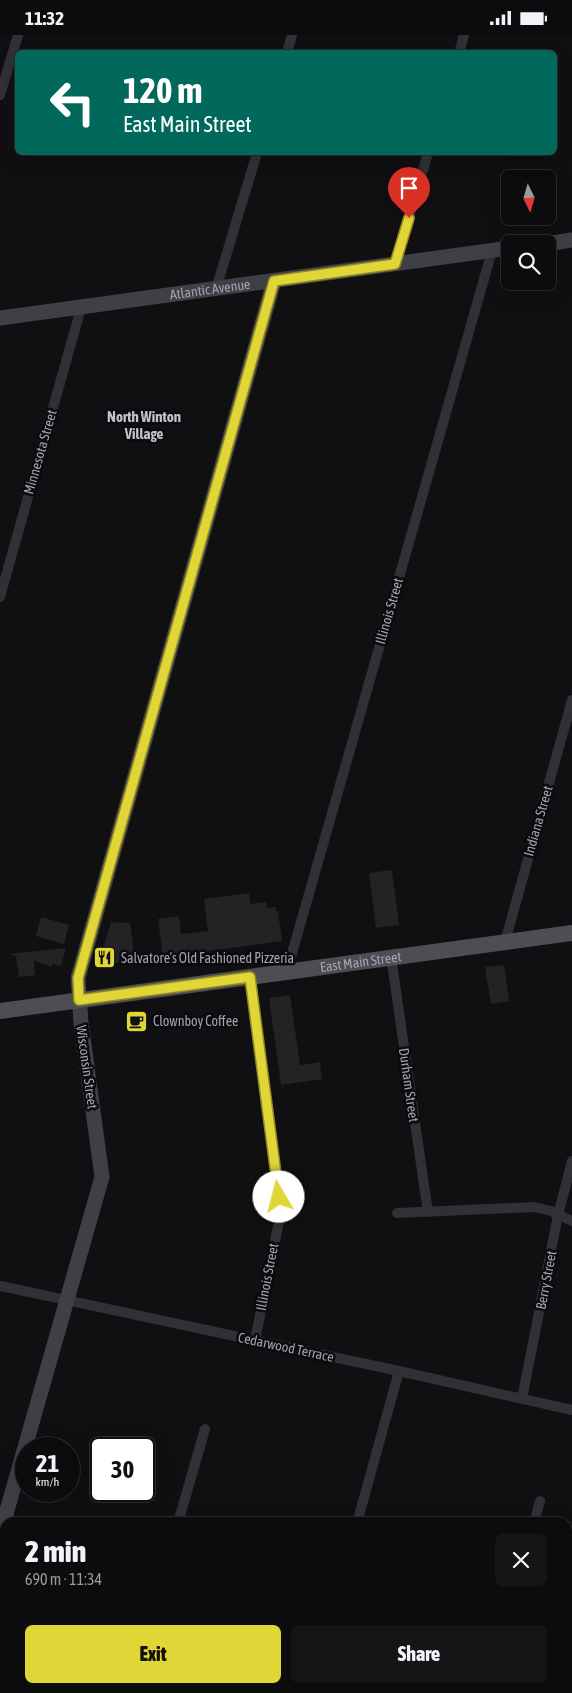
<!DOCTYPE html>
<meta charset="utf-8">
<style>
body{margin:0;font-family:"Asap Condensed",sans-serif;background:#151416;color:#f1f3f6;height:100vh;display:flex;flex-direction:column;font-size:19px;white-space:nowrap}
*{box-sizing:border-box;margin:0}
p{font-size:16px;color:#9a9b9d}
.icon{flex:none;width:28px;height:28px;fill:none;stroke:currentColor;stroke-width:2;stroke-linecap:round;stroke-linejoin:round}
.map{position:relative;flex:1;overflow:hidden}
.details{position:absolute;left:0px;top:1482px;width:572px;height:176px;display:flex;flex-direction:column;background:#0c0b0d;border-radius:15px 15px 0 0;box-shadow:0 5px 20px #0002,0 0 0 1px #2c2b2e}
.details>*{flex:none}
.hud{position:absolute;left:15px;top:15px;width:542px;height:105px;border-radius:8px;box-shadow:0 5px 20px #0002,0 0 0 1px #2c2b2e;background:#00695c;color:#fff;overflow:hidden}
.needle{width:32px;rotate:175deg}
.controls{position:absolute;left:501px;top:135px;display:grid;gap:10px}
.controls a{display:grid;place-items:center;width:55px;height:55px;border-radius:8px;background:#0c0b0d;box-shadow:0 5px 20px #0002,0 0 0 1px #2c2b2e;font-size:25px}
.speed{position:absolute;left:15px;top:1402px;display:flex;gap:10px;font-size:25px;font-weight:700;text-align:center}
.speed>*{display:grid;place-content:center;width:65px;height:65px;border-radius:50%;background:#0c0b0d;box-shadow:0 5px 20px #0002,0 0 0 1px #2c2b2e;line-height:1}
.speed small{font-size:12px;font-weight:400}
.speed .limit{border:2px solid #111;border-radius:8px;background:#fff;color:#111}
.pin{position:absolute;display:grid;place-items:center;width:42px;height:42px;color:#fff;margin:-51px -21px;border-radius:50% 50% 50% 0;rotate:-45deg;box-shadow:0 0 5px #0007}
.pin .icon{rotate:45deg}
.me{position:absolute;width:55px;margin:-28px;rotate:352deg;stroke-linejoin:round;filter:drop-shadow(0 0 4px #0008)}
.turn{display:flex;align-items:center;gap:18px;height:105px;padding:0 25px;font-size:22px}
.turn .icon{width:65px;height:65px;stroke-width:2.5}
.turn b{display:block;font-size:35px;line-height:42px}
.round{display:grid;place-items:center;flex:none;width:52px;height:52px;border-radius:8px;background:#151416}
.overview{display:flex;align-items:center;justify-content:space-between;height:85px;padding:0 25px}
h1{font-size:30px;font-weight:800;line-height:38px}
.primary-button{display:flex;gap:10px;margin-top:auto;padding:10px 25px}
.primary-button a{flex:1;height:58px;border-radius:8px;background:#e1d637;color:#111;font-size:20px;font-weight:800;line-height:58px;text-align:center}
.primary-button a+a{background:#151416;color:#f1f3f6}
.status{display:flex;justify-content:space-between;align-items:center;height:35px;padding:0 25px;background:#0c0b0d;direction:ltr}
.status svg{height:14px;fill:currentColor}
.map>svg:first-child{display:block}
.building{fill:#232225}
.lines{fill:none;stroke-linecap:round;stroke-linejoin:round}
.street{stroke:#313135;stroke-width:10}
.secondary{stroke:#3f3f45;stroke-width:15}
.primary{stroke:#4d4d54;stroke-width:16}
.route-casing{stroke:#928b24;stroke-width:12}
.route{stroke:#e1d637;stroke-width:9}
.labels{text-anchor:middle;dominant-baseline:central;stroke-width:5;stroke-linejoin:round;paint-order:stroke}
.street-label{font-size:14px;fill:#a2a2b0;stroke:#0b0a0c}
.poi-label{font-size:14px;fill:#a2a2b0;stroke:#0b0a0c;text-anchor:start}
.neighbourhood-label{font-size:15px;font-weight:bold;fill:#c2c2cd;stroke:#0b0a0c}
</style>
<div class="status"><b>11:32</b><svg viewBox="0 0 49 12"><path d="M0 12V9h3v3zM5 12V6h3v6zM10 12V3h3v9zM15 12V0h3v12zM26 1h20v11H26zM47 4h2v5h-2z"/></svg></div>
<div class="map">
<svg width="572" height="1658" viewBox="0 0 572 1658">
<rect width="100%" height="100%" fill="#100f11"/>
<!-- building -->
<path class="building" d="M392 835 399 890 376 893 369 838Z
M249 858 250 869 266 867 267 873 276 872V876H278L282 906 208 916V922L190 925 189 918 163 922 158 884 179 881 181 899 208 896 204 864Z
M41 882 69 890 64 909 36 901Z
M111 887 130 888 135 925 98 931Z
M66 913 61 931 52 929V932L34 926 35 940 19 942 16 921 9 919Z
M504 930 509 966 491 969 485 932Z
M290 960 300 1030 320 1027 322 1044 281 1050 269 963Z"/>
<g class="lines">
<!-- street -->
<path class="street" d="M287 18 292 0
M459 18 464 0
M0 60 18 0
M395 229 428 118
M216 254 257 118
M0 562 81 273
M505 907 572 665
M391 922 428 1177
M287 936 492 216
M250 942 281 1176 255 1305
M397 1178 534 1172 551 1176 572 1186
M0 1251 399 1336 572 1375
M522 1364 558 1180 572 1126
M178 1488 205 1394
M357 1488 399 1336
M534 1488 540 1466
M134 1658 135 1654
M311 1658 312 1654
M486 1658 487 1654"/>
<!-- secondary -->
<g class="secondary">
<path d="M546 209 572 205"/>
<path id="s1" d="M0 283 510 213"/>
<path d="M0 1500 102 1142 81 988 78 943 274 246"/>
</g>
<!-- primary -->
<path class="primary" id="s2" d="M0 976 572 898"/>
</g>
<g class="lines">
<defs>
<path id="route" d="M279 1162 250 942 79 965 78 943 274 246 395 229 409 183"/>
</defs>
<!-- route casing -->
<use href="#route" class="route-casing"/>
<!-- route -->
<use href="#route" class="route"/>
</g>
<!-- icons -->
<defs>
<symbol id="restaurant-square" viewBox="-11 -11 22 22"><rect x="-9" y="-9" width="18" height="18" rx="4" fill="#e1d637" stroke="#0b0a0c"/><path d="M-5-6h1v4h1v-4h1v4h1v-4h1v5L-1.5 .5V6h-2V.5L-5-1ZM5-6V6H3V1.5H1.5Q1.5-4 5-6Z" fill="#111"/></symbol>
<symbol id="cafe-square" viewBox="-11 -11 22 22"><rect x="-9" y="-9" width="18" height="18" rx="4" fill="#e1d637" stroke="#0b0a0c"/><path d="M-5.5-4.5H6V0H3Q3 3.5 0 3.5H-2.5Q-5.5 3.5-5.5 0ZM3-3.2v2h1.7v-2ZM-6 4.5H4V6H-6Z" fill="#111"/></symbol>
</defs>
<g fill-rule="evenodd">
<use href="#restaurant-square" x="92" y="910" width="25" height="25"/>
<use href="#cafe-square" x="124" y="974" width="25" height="25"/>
</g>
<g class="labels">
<!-- street labels -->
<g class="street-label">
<text stroke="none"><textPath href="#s1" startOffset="212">Atlantic Avenue</textPath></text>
<text transform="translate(40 417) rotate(-74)">Minnesota Street</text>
<text transform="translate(389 576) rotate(-74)">Illinois Street</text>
<text transform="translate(538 786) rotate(-74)">Indiana Street</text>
<text stroke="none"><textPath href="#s2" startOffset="364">East Main Street</textPath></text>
<text transform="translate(87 1032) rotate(82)">Wisconsin Street</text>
<text transform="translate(409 1050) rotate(82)">Durham Street</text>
<text transform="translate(267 1242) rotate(-79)">Illinois Street</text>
<text transform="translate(546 1245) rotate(-79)">Berry Street</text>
<text transform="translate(286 1312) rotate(12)">Cedarwood Terrace</text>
</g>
<!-- poi labels -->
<g class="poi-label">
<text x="121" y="923">Salvatore's Old Fashioned Pizzeria</text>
<text x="153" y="986">Clownboy Coffee</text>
</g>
<!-- neighbourhood labels -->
<g class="neighbourhood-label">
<text x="144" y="381">North Winton<tspan x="144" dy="17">Village</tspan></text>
</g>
</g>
</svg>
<div class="controls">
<a><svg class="needle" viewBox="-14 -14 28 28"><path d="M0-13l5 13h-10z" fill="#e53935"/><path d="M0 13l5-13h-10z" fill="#9a9b9d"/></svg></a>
<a><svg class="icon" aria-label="search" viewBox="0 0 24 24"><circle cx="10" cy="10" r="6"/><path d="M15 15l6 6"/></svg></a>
</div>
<div class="speed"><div>21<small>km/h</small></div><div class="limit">30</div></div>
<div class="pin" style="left:409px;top:183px;background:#d93025"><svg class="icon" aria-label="arrive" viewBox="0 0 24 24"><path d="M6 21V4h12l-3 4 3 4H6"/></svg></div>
<svg class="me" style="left:279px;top:1162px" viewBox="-20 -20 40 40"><circle r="19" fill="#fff"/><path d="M0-13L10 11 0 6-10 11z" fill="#e1d637"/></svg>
<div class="hud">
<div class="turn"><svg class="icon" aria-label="left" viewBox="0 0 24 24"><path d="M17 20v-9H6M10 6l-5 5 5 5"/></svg><div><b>120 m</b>East Main Street</div></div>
</div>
<section class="details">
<div class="overview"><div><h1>2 min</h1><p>690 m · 11:34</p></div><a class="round"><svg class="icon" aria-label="close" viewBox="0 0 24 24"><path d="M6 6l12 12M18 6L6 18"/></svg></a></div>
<div class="primary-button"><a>Exit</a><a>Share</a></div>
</section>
</div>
